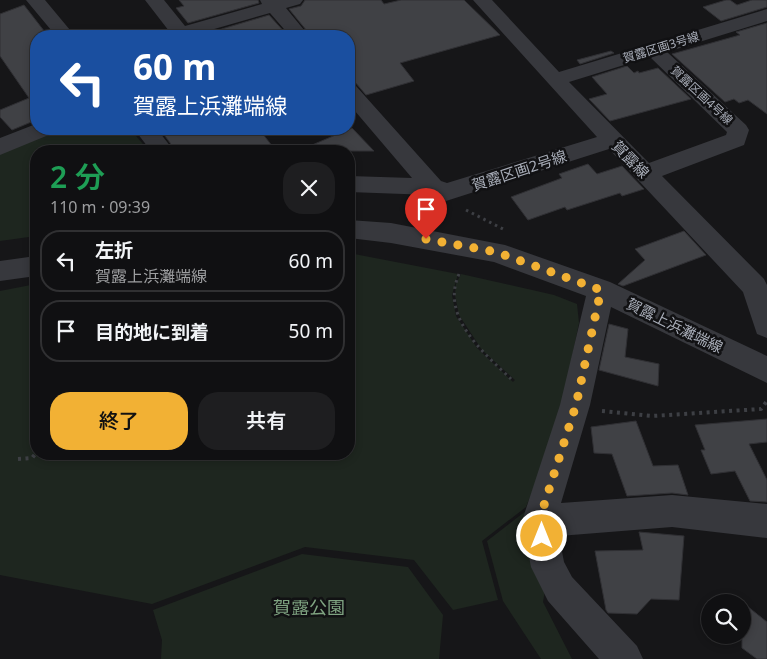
<!DOCTYPE html>
<html lang="ja">
<meta charset="utf-8">
<style>
body{margin:0;font-family:"Noto Sans","Noto Sans JP",sans-serif;background:#1e1e20;color:#f1f3f6;height:100vh;display:flex;flex-direction:column;font-size:19px;white-space:nowrap}
*{box-sizing:border-box;margin:0}
p{font-size:16px;color:#9c9d9f}
.icon{flex:none;width:28px;height:28px;fill:none;stroke:currentColor;stroke-width:2;stroke-linecap:round;stroke-linejoin:round}
.map{position:relative;flex:1;overflow:hidden}
.panel{position:absolute;left:30px;top:145px;width:325px;height:315px;display:flex;flex-direction:column;background:#101012;border-radius:20px;box-shadow:0 2px 8px #0003,0 0 0 1px #303032}
.panel>*{flex:none}
.guide{position:absolute;left:30px;top:30px;width:325px;height:105px;border-radius:20px;box-shadow:0 2px 8px #0003,0 0 0 1px #303032;background:#1a4fa0;color:#fff;overflow:hidden}
.fabs{position:absolute;left:701px;top:594px;display:grid;gap:10px}
.fabs a{display:grid;place-items:center;width:50px;height:50px;border-radius:50%;background:#101012;box-shadow:0 2px 8px #0003,0 0 0 1px #303032;font-size:25px}
.pin{position:absolute;display:grid;place-items:center;width:42px;height:42px;color:#fff;margin:-51px -21px;border-radius:50% 50% 50% 0;rotate:-45deg;box-shadow:0 0 5px #0007}
.pin .icon{rotate:45deg}
.me{position:absolute;width:55px;margin:-28px;rotate:0deg;stroke-linejoin:round;filter:drop-shadow(0 0 4px #0008)}
.turn{display:flex;align-items:center;gap:18px;height:105px;padding:0 20px;font-size:22px}
.turn .icon{width:65px;height:65px;stroke-width:2.5}
.turn b{display:block;font-size:35px;line-height:42px}
.round{display:grid;place-items:center;flex:none;width:52px;height:52px;border-radius:20px;background:#1e1e20}
.headline{display:flex;align-items:center;justify-content:space-between;height:85px;padding:0 20px}
h1{font-size:30px;font-weight:600;line-height:38px;color:#1e9e55}
.action{display:flex;gap:10px;margin-top:auto;padding:10px 20px}
.action a{flex:1;height:58px;border-radius:20px;background:#f2b134;color:#111;font-size:20px;font-weight:600;line-height:58px;text-align:center}
.action a+a{background:#1e1e20;color:#f1f3f6}
ul{padding:0;list-style:none}
li{display:flex;align-items:center;gap:15px;height:62px;margin:0 10px 8px;padding:0 10px;border:2px solid #303032;border-radius:20px}
li div{flex:1}
li b{display:block;font-size:19px}
li em{font-style:normal}
.map>svg:first-child{display:block}
.green{fill:#1e261f}
.building{fill:#404145;stroke:#303034}
.lines{fill:none;stroke-linecap:round;stroke-linejoin:round}
.path-far1{stroke:#3d3f44;stroke-width:3;stroke-dasharray:2.5 4;stroke-linecap:butt}
.path{stroke:#3d3f44;stroke-width:4;stroke-dasharray:3 4.5;stroke-linecap:butt}
.minor{fill:#37383d;fill-rule:evenodd}
.route{stroke:#f2b134;stroke-width:9;stroke-dasharray:0 16.2}
.labels{text-anchor:middle;dominant-baseline:central;stroke-width:5;stroke-linejoin:round;paint-order:stroke}
.far-street-label{font-size:12px;fill:#a8adb8;stroke:#111113}
.street-label{font-size:15px;fill:#a8adb8;stroke:#111113}
.near-park-label{font-size:18px;fill:#7fa381;stroke:#111113}
</style>
<div class="map">
<svg width="767" height="659" viewBox="0 0 767 659">
<rect width="100%" height="100%" fill="#161618"/>
<!-- green -->
<path class="green" d="M55 129H130L149 151H36V236L0 241V152Z
M349 253 458 274 452 295 456 316 477 348 513 382 515 380 482 350 459 315 455 295 456 284 461 274 554 295 577 304 579 323 557 430 526 507 482 541 498 600 453 610 414 560 305 547 152 604 0 575V291L36 284V454H349Z
M526 511 545 590 543 602 572 659H541L503 601 487 541Z
M302 554 408 567 443 615 439 659H161L162 640 153 610Z"/>
<!-- building -->
<path class="building" d="M179 0H258L259 3 188 23 176 8 184 6Z
M305 0H381L384 4 401 0H464L500 35 400 63 414 81 366 95 349 75V36H311L289 9 301 6Z
M726 0H730L737 5 752 0H767V7L721 21 703 7Z
M24 5 48 36H36V120L12 130 0 117V110L29 98 0 56V14Z
M269 15 288 36H198Z
M767 23V114L748 100 739 103 734 99 725 102 672 54 740 35 736 32Z
M611 51 614 53 580 64 577 60Z
M627 66 634 73 638 71 639 73 658 68 691 99 610 121 589 99 607 94 592 77Z
M352 128 374 151H298Z
M182 129H259L276 151H176L165 136Z
M588 164 597 174 622 166 644 189 622 196 620 193 567 210 565 207 528 220 511 197 562 178 559 174Z
M684 231 706 255 623 286 618 284 645 260 635 249Z
M609 324 628 329 625 357 659 364 658 386 599 370Z
M767 419V442L749 444 767 480V502L750 501 735 471 711 474 701 450H705L695 425Z
M636 421 653 466 678 465 688 495 672 493 627 496 612 454 594 453 591 427Z
M639 532 684 536 679 600 651 599 637 614 608 613 606 610 595 551 643 550Z
M742 602 767 622V659H757L742 648Z"/>
<g class="lines">
<!-- path-far1 -->
<path class="path-far1" d="M466 210 503 229
M459 274C440 317 483 352 511 379"/>
<!-- path -->
<path class="path" d="M602 411 652 416 761 409 767 401
M349 425 352 429
M18 459 32 458 36 453"/>
<!-- minor -->
<path class="minor" d="M26 0H45L75 36H56Z
M145 0H164L185 26 262 4 260 0H303L300 4 286 8 309 36H290L270 13 190 36H162L164 32 169 31Z
M473 0H492L559 72 767 9V21L667 52 746 125 749 130 744 145 662 176 764 279 767 285V338L757 334 743 292 609 149 446 201 431 195 349 192V176L412 178 349 104V84L356 86 441 181 447 183 597 137ZM650 57 727 132 726 135 649 163 569 82Z
M36 124V129H54L51 134 0 155V138Z
M134 129H157L174 151H151Z
M349 220 391 223 505 245 610 282 767 356V383L611 307 590 405 561 503 672 495 767 504V538L672 527 559 536 564 562 572 577 637 646 643 659H599L548 601 531 567 522 521 560 405 586 296 494 262 391 243 349 238Z
M36 256V276L0 281V261Z"/>
</g>
<g class="lines">
<!-- route -->
<path class="route" d="M426 239 496 252 601 290 576 405 539 521 542 536"/>
</g>
<g class="labels">
<!-- far-street labels -->
<g class="far-street-label">
<text transform="translate(661 47) rotate(-17)">賀露区画3号線</text>
<text transform="translate(702 95) rotate(43)">賀露区画4号線</text>
</g>
<!-- street labels -->
<g class="street-label">
<text transform="translate(631 159) rotate(46)">賀露線</text>
<text transform="translate(519 170) rotate(-18)">賀露区画2号線</text>
<text transform="translate(675 325) rotate(26)">賀露上浜灘端線</text>
</g>
<!-- near-park labels -->
<g class="near-park-label">
<text x="309" y="607">賀露公園</text>
</g>
</g>
</svg>
<div class="fabs">
<a><svg class="icon" aria-label="search" viewBox="0 0 24 24"><circle cx="10" cy="10" r="6"/><path d="M15 15l6 6"/></svg></a>
</div>
<div class="pin" style="left:426px;top:239px;background:#d93025"><svg class="icon" aria-label="arrive" viewBox="0 0 24 24"><path d="M6 21V4h12l-3 4 3 4H6"/></svg></div>
<svg class="me" style="left:542px;top:536px" viewBox="-20 -20 40 40"><circle r="17" fill="#f2b134" stroke="#fff" stroke-width="3"/><path d="M0-11L8 9 0 5-8 9z" fill="#fff"/></svg>
<div class="guide">
<div class="turn"><svg class="icon" aria-label="left" viewBox="0 0 24 24"><path d="M17 20v-9H6M10 6l-5 5 5 5"/></svg><div><b>60 m</b>賀露上浜灘端線</div></div>
</div>
<section class="panel">
<div class="headline"><div><h1>2 分</h1><p>110 m · 09:39</p></div><a class="round"><svg class="icon" aria-label="close" viewBox="0 0 24 24"><path d="M6 6l12 12M18 6L6 18"/></svg></a></div>
<ul>
<li><svg class="icon" aria-label="left" viewBox="0 0 24 24"><path d="M17 20v-9H6M10 6l-5 5 5 5"/></svg><div><b>左折</b><p>賀露上浜灘端線</p></div><em>60 m</em></li>
<li><svg class="icon" aria-label="arrive" viewBox="0 0 24 24"><path d="M6 21V4h12l-3 4 3 4H6"/></svg><div><b>目的地に到着</b></div><em>50 m</em></li>
</ul>
<div class="action"><a>終了</a><a>共有</a></div>
</section>
</div>
